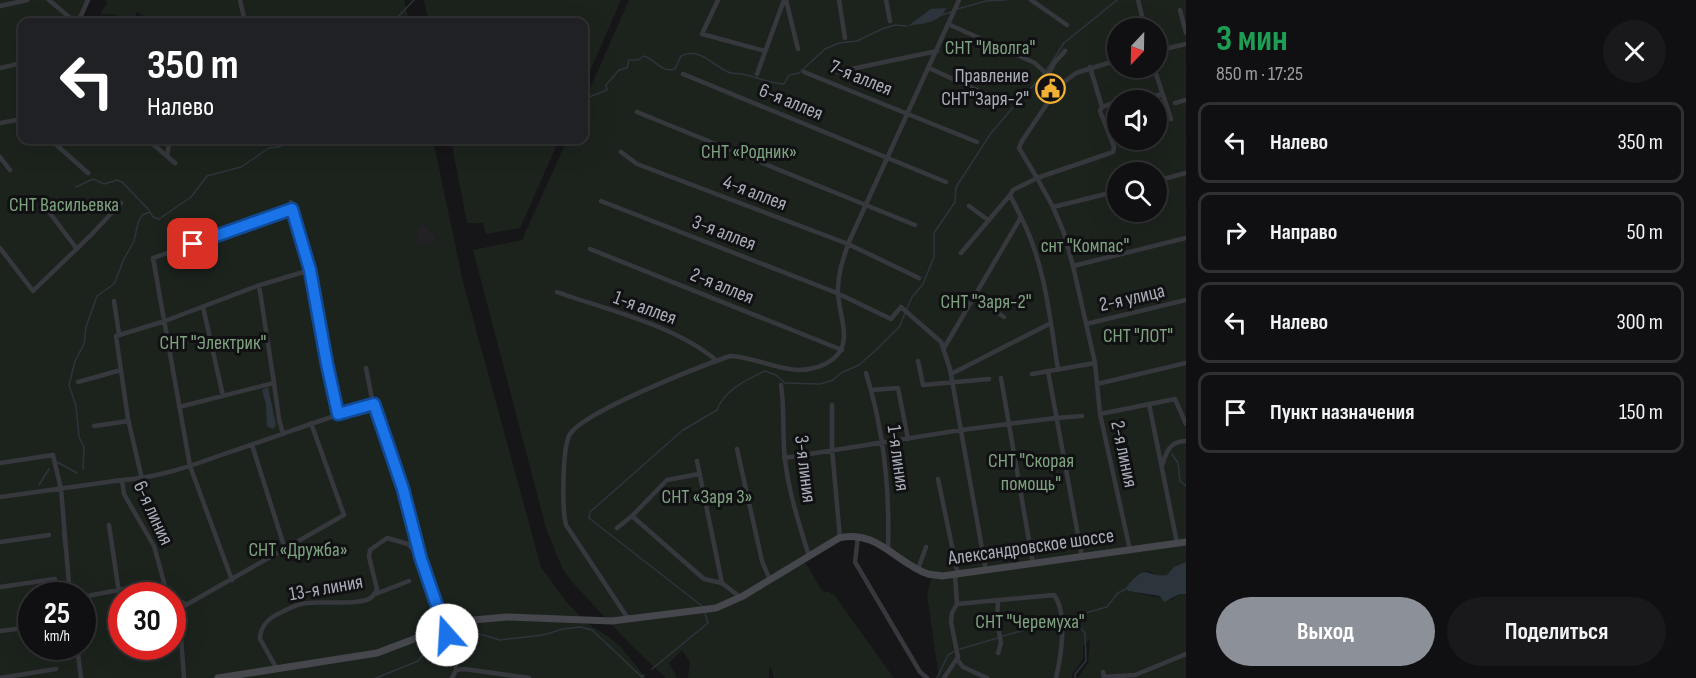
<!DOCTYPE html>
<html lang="ru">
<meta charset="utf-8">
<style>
body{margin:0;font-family:"Sofia Sans Condensed",sans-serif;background:#19191b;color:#f1f3f6;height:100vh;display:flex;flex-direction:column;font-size:22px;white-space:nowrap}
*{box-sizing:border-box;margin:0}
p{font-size:20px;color:#9c9d9f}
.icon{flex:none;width:33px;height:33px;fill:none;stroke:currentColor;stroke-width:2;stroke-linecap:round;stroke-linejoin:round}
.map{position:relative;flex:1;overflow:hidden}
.sheet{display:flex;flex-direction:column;background:#101012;width:510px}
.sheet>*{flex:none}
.banner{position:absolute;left:18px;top:18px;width:570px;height:126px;border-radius:12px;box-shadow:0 6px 24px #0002,0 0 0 2px #303032;background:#202124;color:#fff;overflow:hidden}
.needle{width:39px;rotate:202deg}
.fabs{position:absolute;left:1107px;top:18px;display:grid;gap:12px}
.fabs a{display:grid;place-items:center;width:60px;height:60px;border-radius:50%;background:#101012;box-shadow:0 6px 24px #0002,0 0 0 2px #303032;font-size:30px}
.speed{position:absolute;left:18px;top:582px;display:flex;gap:12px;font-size:30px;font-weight:700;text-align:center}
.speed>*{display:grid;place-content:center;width:78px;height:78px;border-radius:50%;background:#101012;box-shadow:0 6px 24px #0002,0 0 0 2px #303032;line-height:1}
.speed small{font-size:15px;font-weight:400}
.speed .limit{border:9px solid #d22;background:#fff;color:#111}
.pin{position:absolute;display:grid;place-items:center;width:51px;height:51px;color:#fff;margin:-26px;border-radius:12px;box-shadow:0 3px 9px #0006}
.me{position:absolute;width:66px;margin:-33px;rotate:341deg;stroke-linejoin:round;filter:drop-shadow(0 0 4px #0008)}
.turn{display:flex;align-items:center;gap:21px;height:126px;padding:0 30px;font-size:27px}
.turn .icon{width:78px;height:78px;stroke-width:2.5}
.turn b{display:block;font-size:42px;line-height:51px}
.round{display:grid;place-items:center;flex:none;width:63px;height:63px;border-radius:32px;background:#19191b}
.summary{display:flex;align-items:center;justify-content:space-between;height:102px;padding:0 30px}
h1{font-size:36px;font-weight:700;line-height:45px;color:#1e9e55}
.button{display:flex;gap:12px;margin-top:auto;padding:12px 30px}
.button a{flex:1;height:69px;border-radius:36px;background:#8c9099;color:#fff;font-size:24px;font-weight:700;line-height:69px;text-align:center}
.button a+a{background:#19191b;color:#f1f3f6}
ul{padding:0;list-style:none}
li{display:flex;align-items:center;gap:18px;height:81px;margin:0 12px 9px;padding:0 18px;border:3px solid #303032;border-radius:12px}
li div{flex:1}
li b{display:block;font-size:22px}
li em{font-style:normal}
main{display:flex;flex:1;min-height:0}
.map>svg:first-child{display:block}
.built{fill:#222225}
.green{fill:#1c231d;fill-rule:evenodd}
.water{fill:#2c353c}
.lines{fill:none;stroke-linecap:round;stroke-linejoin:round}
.stream{stroke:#2c353c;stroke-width:1.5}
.street{stroke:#37383d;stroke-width:4.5}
.secondary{stroke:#45474d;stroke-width:7}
.route-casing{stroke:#114b97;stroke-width:15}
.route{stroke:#1a73e8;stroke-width:10}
.labels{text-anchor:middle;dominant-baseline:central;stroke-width:6;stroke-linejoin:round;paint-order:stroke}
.park-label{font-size:20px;fill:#7fa381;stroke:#111113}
.poi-label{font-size:20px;fill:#a8adb8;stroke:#111113;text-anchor:end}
.street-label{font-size:20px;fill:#a8adb8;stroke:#111113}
</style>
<main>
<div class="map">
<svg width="1186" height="678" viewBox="0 0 1186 678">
<rect width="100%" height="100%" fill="#161618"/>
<!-- built -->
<path class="built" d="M423 224 436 235 437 242 421 246 417 244V227L418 225Z"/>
<!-- green -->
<path class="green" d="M0 0H88L78 22H22V140H433L463 282 541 567 568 604 588 624 609 637 620 646 646 678H0ZM423 224 436 235 437 242 421 246 417 244 419 225ZM32 596H82V646H32ZM122 596H172V646H122ZM447 640 454 652 455 660 431 657C429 647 438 645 446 643Z
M106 0H404L409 22H150L148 18 137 12 134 18C123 23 121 15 111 14 108 14 104 14 101 15L102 10 107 4Z
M424 0H621L584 85V22H429Z
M629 0H1186V562C1177 564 1174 573 1166 576 1154 579 1151 565 1138 575 1132 580 1131 584 1128 591L1156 597 1160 596 1171 600 1180 594H1186V678H1078L1088 663 1090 640 1083 645V659L1072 674V678H939L927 594 932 577 958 575 928 574 866 539 839 538 804 560 822 591 829 592 835 596 894 678H774L771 668H769V678H688L690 662 682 650 669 663 677 678H666L632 646 574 584 563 570 546 528 473 250 522 240 567 140H584V102ZM1118 28H1156V68H1118ZM1118 100H1156V140H1118ZM1118 172H1156V212H1118Z
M451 140H559L520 228 486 234 483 223H467Z"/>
<!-- water -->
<path class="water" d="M946 8C940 24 922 23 908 26L931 9Z
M268 387 276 425 273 429 267 426 266 405 262 390Z
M1186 562V594H1180L1164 602 1160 596 1128 591 1126 588C1148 560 1144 578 1167 575L1174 567Z"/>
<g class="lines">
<!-- stream -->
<path class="stream" d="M957 9 986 1 1006 0
M942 15 951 12
M393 22 414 0
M584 99 607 90 606 85 619 70 627 68 629 60H638L644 56C656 60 661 73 675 69L681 56C699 47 713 65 728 72 732 74 738 73 742 74 757 77 769 83 784 84L789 75 799 73 825 49 839 43 857 41 882 29 895 25 907 26
M76 187 93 179 104 184 117 180 122 182 149 210
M907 309 912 297 923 284 934 257V233L955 202 956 187 991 133 1022 97 1042 77 1064 43 1117 0
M1172 454 1178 463 1180 481 1186 486
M57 462 77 473
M83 469 84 447 79 437 76 406 69 385 75 361 84 344 86 327 97 296 114 284 124 259 134 241 138 223 142 215 150 212 153 217 159 219 191 197 207 176 241 167 269 148 279 147 291 140
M39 485 49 469
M62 530 64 547
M702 606 589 518 590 512 683 430 717 410C724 390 746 380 765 371L776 375 785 383 820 384 833 380 841 373 859 365 876 350 900 326 905 313
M1003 636 1107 607 1118 593 1126 589
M960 649 998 638
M652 669 708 623 705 613
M376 678 418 661 432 643 456 627 464 626 476 633 500 640 543 635 563 629 580 627 592 630 642 677
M641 678 644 675
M937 678 948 655 955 651
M1075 678V674L1086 661 1085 633 1075 622 1077 615"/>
<!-- street -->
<path class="street" d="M49 0 75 22
M240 0 245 22
M718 0 702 34 765 51
M786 0 798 49
M839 0 845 38
M886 0 890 21
M1031 0 1067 25
M1138 0 1145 28
M0 6 27 0
M1180 10 1186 33
M78 22 88 0
M948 24 1035 63 1059 86
M1117 39 1118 41
M1156 51 1186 44
M1090 67 1102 107
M0 68 22 63
M929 68 1003 102
M1154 68 1171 119
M804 72 977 142
M837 72 937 51
M683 74 946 182
M757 74 784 0
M1048 74 1055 62 1065 51
M1119 100H1140L1162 94
M1118 101 1102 107 1100 111 1114 147 1113 152 1037 178 1053 207 1064 233 1073 266 1095 363 1100 414 1130 550
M1175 103 1186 100
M637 112 915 225
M0 123 22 119
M51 140 88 173
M148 140 175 163
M165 140 169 144 167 156
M621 152 637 164 848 244 919 278
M0 157 10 170
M1156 181 1186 173
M601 201 837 293 891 319 901 307 941 342 950 369 986 571
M291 202 310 270 327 364 338 414
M969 206 988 220
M1053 207 1118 191
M46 208 77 249
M1021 217C1045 264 1050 318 1058 370
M0 248 33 291 91 235 121 203
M590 249 842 350
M961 253 1010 195
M1073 266 1186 238
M557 292C607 310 677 326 717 361
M974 297 1004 317
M114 301 119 334
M203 307 223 396
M1086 324 1186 300
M944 348 1021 217 1010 195 1013 190 1037 178 1019 148 1022 141 1059 86 1076 73 1118 60
M918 361 923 385 989 379
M366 368 373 404 403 489 421 559 443 627 454 652 456 670 452 678
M1048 371 1082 557
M866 373C884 431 890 489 888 550
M951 374 1051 323
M1032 374 1095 363
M1001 378 1033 564
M78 382 121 370
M274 383 279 419 283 434
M1097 384 1186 363
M781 385C785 410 782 435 785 460 789 493 799 524 809 556
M872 390 898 388 908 439
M1149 404 1177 543
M832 405V449L840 538
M179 407 274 383 259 285
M1100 414 1175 399 1186 424
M94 426 129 421
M252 445 285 549
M737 449 762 561 770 580
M784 458 961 430 1056 418 1082 416
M697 461 722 583
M0 463 53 455 61 489 70 596
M1162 466C1166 453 1169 441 1186 441
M142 479 128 419 116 336 165 321 257 286 310 270
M938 479 958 575
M122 480 124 494 154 546 167 593
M0 497 122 480C157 478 191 466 224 454 274 438 323 418 373 404
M632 516 704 579 722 583 740 597
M109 525 122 613
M617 528 632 516 667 480 699 474
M858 536 855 562 920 672 927 678
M0 542 49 535
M918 569 926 547
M232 580 190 466 153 258 292 209
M0 587 55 579
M373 595 409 581
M172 596 186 605 344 515 311 423
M82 597 145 585 171 596
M998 600 997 620 1001 643 998 653
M957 604 1054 595C1068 613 1061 657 1056 678
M629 620 566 525C562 509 562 447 570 434 585 411 701 366 730 356 754 357 775 369 798 370 811 370 823 367 833 359 855 342 837 313 838 289 838 273 843 260 848 244L959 0
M0 631 32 627
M181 638 184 678
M77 646 81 678
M957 659 963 667 987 678
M277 669 260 639C260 626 270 617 282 612 290 608 298 603 308 603 322 601 362 606 372 597 375 595 375 591 377 589L369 557 370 550 387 538 408 544 420 557
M456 670 464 669 529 678
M1103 672 1104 677 1135 675 1186 654
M0 678 56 669
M944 678 958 657 951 622 952 613 957 604 955 575"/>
<!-- secondary -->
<path class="secondary" d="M218 678 377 653 462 621 507 617 612 621 716 608 743 596 839 538C877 529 896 563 928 574 932 575 938 575 942 576L1186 542"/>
</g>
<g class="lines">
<defs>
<path id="route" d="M193 244 292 209 310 270 327 364 338 414 374 404 403 489 421 559 447 635"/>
</defs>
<!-- route casing -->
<use href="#route" class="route-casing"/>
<!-- route -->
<use href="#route" class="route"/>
</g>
<!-- icons -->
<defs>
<symbol id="civic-ring" viewBox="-11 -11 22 22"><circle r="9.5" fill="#111113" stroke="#f2b134" stroke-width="1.5"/><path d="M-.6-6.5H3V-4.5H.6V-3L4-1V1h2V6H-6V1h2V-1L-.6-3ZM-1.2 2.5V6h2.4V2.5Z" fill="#f2b134"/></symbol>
</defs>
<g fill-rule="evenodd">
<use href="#civic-ring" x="1034" y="72" width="33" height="33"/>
</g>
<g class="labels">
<!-- park labels -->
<g class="park-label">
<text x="990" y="48">СНТ "Иволга"</text>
<text x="749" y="152">СНТ «Родник»</text>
<text x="64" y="205">СНТ Васильевка</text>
<text x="1085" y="246">снт "Компас"</text>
<text x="986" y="302">СНТ "Заря-2"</text>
<text x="1138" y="336">СНТ "ЛОТ"</text>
<text x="213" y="343">СНТ "Электрик"</text>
<text x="1031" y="461">СНТ "Скорая<tspan x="1031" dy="23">помощь"</tspan></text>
<text x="707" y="497">СНТ «Заря 3»</text>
<text x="298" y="550">СНТ «Дружба»</text>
<text x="1030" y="622">СНТ "Черемуха"</text>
</g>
<!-- poi labels -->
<g class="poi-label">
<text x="1029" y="76">Правление<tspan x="1029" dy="23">СНТ"Заря-2"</tspan></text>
</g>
<!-- street labels -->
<g class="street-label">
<text transform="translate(861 78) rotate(22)">7-я аллея</text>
<text transform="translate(791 102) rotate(22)">6-я аллея</text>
<text transform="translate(755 193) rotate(21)">4-я аллея</text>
<text transform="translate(724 233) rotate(21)">3-я аллея</text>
<text transform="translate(722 286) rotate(22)">2-я аллея</text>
<text transform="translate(1132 298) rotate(-13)">2-я улица</text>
<text transform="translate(645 308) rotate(20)">1-я аллея</text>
<text transform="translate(1124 454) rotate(78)">2-я линия</text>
<text transform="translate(898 458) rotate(82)">1-я линия</text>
<text transform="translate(805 469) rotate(83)">3-я линия</text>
<text transform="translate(153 513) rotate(65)">6-я линия</text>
<text transform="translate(1031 547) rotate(-8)">Александровское шоссе</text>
<text transform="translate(326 588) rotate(-10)">13-я линия</text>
</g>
</g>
</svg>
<div class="fabs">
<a><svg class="needle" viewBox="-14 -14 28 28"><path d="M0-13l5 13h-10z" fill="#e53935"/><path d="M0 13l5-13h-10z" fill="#9c9d9f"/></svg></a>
<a><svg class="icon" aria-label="sound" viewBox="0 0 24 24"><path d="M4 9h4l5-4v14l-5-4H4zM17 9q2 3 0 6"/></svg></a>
<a><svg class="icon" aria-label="search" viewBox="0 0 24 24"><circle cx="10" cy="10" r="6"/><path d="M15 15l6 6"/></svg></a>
</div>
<div class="speed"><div>25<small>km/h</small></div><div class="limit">30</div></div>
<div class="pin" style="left:193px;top:244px;background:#d93025"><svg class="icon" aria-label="arrive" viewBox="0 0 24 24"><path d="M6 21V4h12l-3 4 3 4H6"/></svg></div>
<svg class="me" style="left:447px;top:635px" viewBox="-20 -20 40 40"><circle r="19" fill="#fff"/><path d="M0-13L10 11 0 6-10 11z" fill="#1a73e8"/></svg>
<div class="banner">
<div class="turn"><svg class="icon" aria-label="left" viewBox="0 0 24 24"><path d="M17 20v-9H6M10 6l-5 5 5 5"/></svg><div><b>350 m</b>Налево</div></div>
</div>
</div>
<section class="sheet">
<div class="summary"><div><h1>3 мин</h1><p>850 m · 17:25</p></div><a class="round"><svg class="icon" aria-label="close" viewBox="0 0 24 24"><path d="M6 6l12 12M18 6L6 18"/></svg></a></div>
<ul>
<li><svg class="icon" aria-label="left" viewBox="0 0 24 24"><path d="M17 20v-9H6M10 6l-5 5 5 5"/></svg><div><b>Налево</b></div><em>350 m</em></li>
<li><svg class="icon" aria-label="right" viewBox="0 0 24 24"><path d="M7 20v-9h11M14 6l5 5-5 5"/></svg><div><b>Направо</b></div><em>50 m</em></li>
<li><svg class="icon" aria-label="left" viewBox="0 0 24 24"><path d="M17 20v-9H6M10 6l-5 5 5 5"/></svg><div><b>Налево</b></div><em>300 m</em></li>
<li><svg class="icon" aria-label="arrive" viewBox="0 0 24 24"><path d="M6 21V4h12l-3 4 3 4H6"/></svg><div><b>Пункт назначения</b></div><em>150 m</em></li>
</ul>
<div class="button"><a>Выход</a><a>Поделиться</a></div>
</section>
</main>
